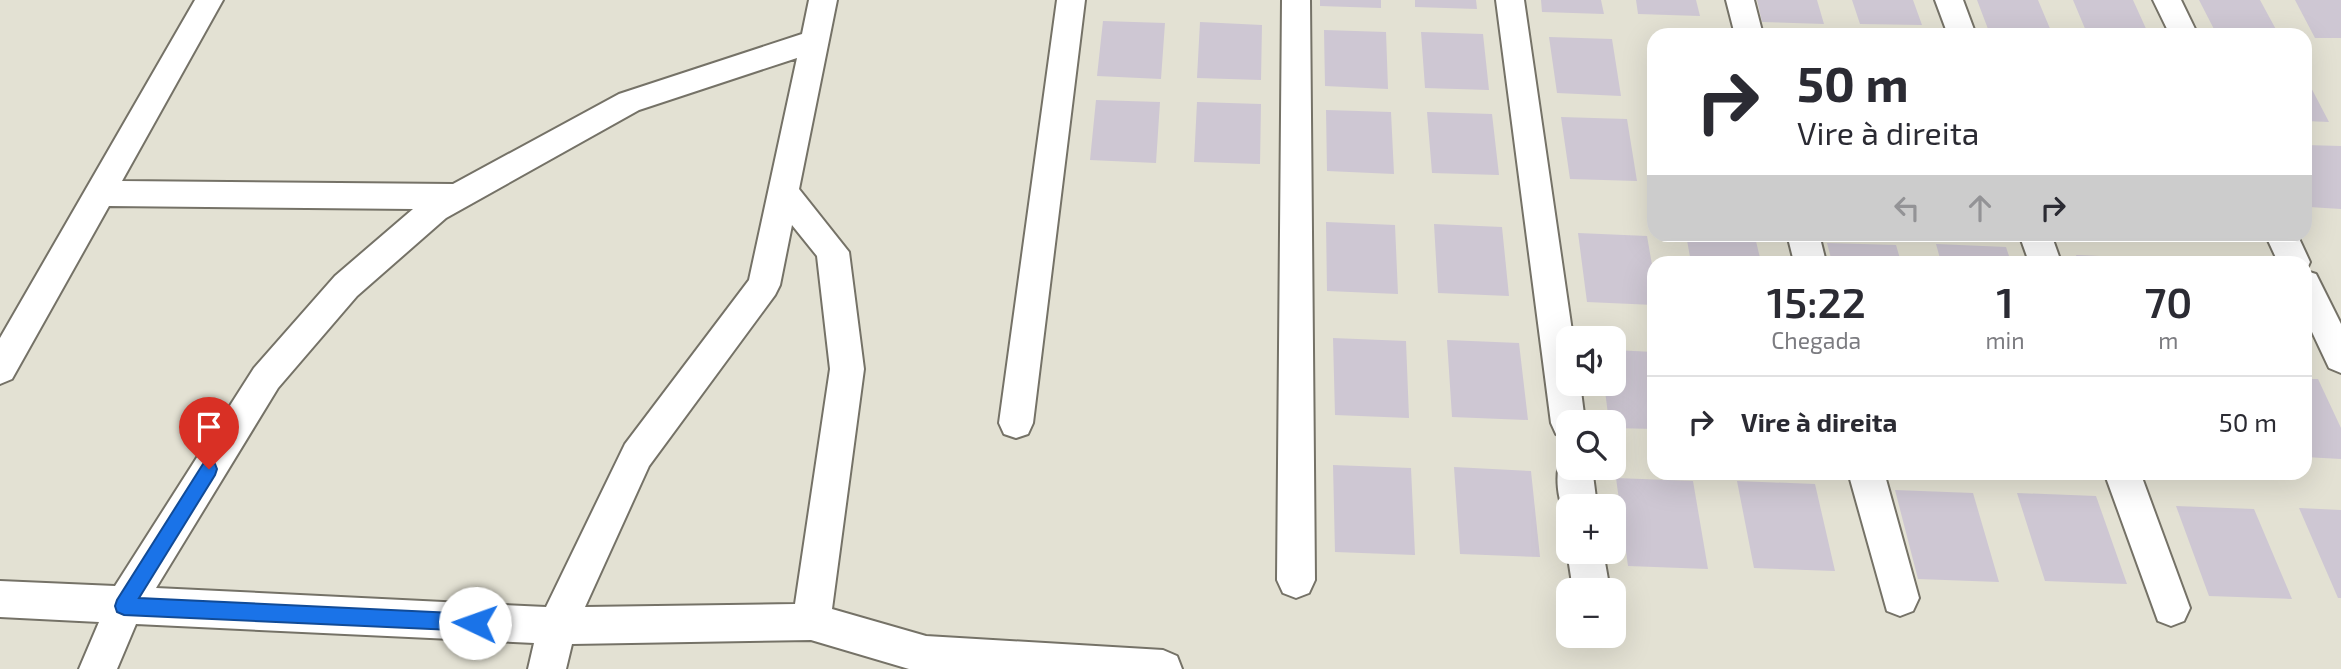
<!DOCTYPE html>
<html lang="pt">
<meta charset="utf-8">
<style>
body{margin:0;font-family:"Exo 2",sans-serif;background:#f7f7f7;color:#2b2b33;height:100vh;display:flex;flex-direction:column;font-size:26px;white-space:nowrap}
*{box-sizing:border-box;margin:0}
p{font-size:23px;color:#7c7c81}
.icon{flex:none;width:38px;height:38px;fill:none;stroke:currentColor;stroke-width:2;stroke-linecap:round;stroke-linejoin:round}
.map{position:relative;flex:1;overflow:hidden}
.drawer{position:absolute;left:1647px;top:256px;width:665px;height:224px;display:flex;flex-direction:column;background:#fff;border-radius:21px;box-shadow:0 7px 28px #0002}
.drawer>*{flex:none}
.banner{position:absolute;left:1647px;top:28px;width:665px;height:214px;border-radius:21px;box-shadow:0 7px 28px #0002;background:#fff;color:#2b2b33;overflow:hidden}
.controls{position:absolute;left:1556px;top:326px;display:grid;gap:14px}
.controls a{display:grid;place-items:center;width:70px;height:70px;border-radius:14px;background:#fff;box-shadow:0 7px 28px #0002;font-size:35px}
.pin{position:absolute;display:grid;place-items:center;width:60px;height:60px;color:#fff;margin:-72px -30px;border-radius:50% 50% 50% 0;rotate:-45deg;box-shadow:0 0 7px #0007}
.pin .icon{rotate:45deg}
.me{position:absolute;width:77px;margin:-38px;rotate:273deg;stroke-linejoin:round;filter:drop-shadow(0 0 5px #0008)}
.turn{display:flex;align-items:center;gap:24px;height:147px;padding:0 35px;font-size:32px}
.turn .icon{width:91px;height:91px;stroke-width:2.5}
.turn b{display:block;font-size:49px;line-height:60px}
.lanes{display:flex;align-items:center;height:66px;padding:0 35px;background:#0003;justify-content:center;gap:35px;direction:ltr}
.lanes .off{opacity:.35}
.eta{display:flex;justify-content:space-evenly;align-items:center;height:119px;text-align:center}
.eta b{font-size:42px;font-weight:600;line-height:49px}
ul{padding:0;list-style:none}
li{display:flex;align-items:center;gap:21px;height:91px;padding:0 35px;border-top:2px solid #e1e1e2}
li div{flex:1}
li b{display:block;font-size:26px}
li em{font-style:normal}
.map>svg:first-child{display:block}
.building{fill:#cec7d3}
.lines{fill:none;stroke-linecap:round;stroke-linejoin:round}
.minor-casing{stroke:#757267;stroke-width:4}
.minor{fill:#fff;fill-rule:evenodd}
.route{fill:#1a73e8;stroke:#114b97;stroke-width:2}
</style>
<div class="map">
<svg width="2341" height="669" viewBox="0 0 2341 669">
<rect width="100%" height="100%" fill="#e3e1d3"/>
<!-- building -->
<path class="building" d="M1320 0H1381V8L1320 6Z
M1415 0H1476L1477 9 1415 7Z
M1541 0H1601L1604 14 1542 12Z
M1636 0H1696L1700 16 1638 14Z
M1757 0H1817L1824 24 1762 22Z
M1852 0H1913L1922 25 1860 24Z
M1977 0H2038L2051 31 1988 29Z
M2073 0H2133L2148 33 2086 31Z
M2199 0H2260L2279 35H2217Z
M2295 0H2341V38H2315Z
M1103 21 1165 23 1161 79 1097 76Z
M1200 22 1262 25 1261 80 1197 78Z
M1324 30 1386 32 1388 89 1325 86Z
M1421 32 1483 34 1489 90 1425 88Z
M1549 37 1612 39 1621 96 1557 93Z
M2305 76 2329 122 2305 121Z
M1096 100 1160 102 1156 163 1090 160Z
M1197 102 1261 104 1260 164 1194 162Z
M1326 110 1391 112 1394 174 1327 171Z
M1427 112 1492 114 1499 175 1432 173Z
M1561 117 1627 119 1637 181 1570 179Z
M2305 145 2341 146V209L2309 207 2305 199Z
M1326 222 1395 225 1398 294 1327 291Z
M1434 224 1502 227 1509 296 1438 293Z
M1578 233 1647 236 1654 276V305L1587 302Z
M1686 235 1755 237 1761 262H1691Z
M1827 243 1896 245 1901 262H1832Z
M1936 244 2006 247 2011 262H1941Z
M2076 255 2147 258 2149 262H2079Z
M2186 257 2257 260 2258 262H2188Z
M1333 338 1406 341 1409 418 1335 415Z
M1447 340 1519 343 1528 420 1452 417Z
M1614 350 1654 352V429L1614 428V422H1609L1604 383H1614Z
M2305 379H2318L2341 428V459L2305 457Z
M1333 465 1411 468 1415 555 1335 552Z
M1454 467 1531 471 1540 557 1460 554Z
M1616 478 1693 481 1708 569 1628 566Z
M1737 481 1815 484 1835 571 1754 568Z
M1895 490 1973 493 1999 582 1918 579Z
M2017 493 2096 496 2127 584 2045 581Z
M2176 506 2254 509 2292 599 2209 596Z
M2299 508 2341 510V598H2338Z"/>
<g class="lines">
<defs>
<path id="minor" d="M195 0H223L122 181 453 184 619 94 802 34 809 0H837L799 189 849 252 864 369 832 609 926 636 1163 650 1177 656 1182 669H909L811 640 572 644 566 669H528L534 643 136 624 117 669H79L99 622 0 617V581L115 586 254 368 335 276 413 209 109 206 12 379 0 384V338ZM797 58 749 280 625 444 546 607 156 588 278 388 357 296 446 218 639 110ZM792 225 817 256 830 369 795 604 585 607 649 466 775 295 780 285Z
M1057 0H1085L1033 423 1028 434 1016 438 1004 434 999 423Z
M1282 0H1310L1315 580 1309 593 1296 598 1283 593 1277 580Z
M1496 0H1524L1573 338H1568V383H1580L1585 422H1568V438L1556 434 1551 423Z
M1726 0H1754L1763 35H1735Z
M1935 0H1963L1976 35H1948Z
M2153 0H2181L2198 35H2170Z
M1787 234H1819L1826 262H1794Z
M2019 234H2051L2061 262H2029Z
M2265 234H2297L2310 262 2306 271 2316 274 2341 324V373L2329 368 2305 317V262H2278Z
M1568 453V467H1592L1597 506H1568V518C1557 503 1554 473 1562 456Z
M1848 472H1884L1919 598 1913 611 1900 616 1887 611Z
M2104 472H2140L2190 608 2184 621 2171 626 2158 621Z
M1568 548V551H1603L1609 585 1607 590H1573L1567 551Z"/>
</defs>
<!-- minor casing -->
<use href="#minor" class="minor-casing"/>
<!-- minor -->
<use href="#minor" class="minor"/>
</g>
<!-- route -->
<path class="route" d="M209 461 215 464 217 469 215 475 139 598 475 614 482 616 485 623 482 629 475 631 124 615 117 612 115 606 117 600 203 464Z"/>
</svg>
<div class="controls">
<a><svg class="icon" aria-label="sound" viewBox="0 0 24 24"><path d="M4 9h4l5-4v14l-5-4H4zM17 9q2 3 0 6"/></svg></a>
<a><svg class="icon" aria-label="search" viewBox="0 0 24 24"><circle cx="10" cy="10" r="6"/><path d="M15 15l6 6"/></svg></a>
<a>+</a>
<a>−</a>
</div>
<div class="pin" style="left:209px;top:469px;background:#d93025"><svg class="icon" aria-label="arrive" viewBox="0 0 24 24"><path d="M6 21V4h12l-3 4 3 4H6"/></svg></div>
<svg class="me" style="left:475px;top:623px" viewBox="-20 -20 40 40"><circle r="19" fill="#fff"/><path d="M0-13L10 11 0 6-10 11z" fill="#1a73e8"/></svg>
<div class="banner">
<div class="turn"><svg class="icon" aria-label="right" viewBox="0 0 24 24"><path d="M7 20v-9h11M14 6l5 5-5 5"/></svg><div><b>50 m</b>Vire à direita</div></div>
<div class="lanes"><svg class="icon off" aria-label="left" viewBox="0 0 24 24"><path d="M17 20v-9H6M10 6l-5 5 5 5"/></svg><svg class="icon off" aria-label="ahead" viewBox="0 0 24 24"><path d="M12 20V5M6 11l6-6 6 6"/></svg><svg class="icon" aria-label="right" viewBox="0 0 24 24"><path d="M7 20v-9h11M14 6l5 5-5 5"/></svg></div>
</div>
<section class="drawer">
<div class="eta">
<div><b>15:22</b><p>Chegada</p></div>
<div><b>1</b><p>min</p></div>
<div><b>70</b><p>m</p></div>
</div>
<ul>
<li><svg class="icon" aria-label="right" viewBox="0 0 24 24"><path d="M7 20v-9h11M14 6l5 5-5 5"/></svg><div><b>Vire à direita</b></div><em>50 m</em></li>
</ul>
</section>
</div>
